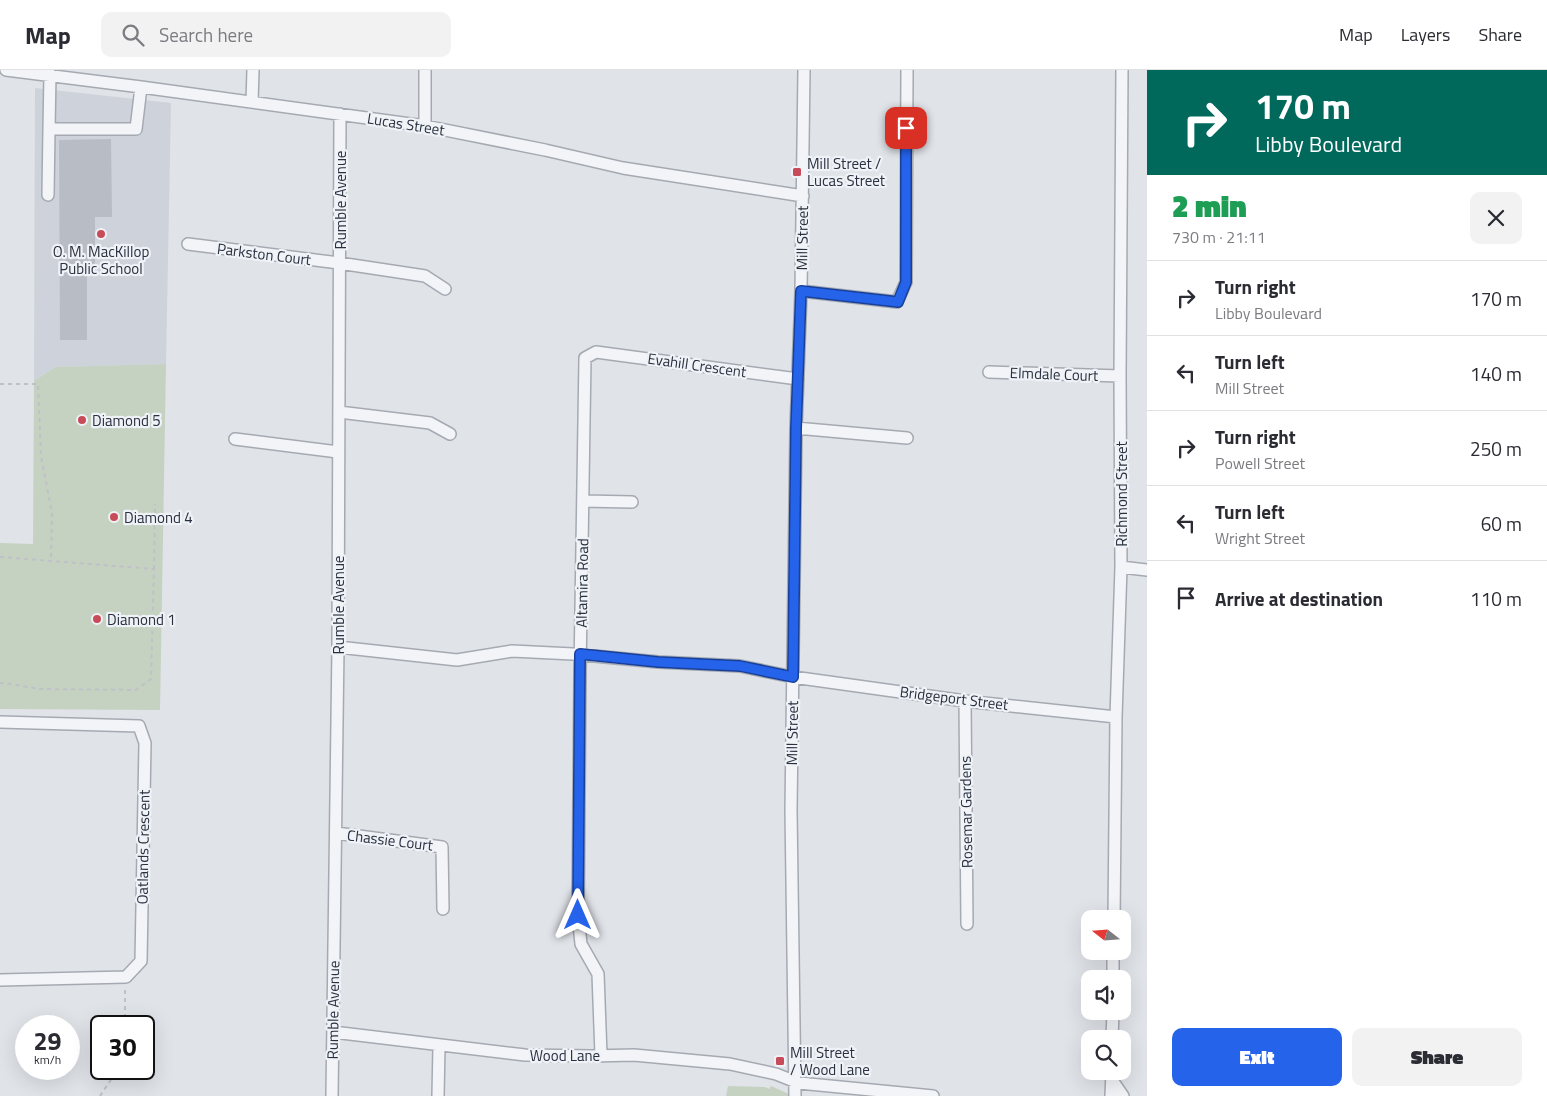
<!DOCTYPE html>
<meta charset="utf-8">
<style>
body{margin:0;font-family:"Titillium Web",sans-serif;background:#f2f2f3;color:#2b2b33;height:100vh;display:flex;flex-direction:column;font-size:19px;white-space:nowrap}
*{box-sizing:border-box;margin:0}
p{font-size:16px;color:#7c7c81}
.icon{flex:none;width:28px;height:28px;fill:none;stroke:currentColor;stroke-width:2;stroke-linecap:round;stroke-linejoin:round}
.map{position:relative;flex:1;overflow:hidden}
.panel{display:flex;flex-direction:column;background:#fff;width:400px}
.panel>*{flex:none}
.top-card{background:#00695c;color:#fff;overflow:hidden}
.needle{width:32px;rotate:287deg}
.fabs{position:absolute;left:1081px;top:840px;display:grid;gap:10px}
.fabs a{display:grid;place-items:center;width:50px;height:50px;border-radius:10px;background:#fff;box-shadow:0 5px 20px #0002;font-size:25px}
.speed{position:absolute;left:15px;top:945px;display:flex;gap:10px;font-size:25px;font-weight:700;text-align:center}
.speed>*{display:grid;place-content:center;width:65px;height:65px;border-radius:50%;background:#fff;box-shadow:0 5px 20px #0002;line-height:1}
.speed small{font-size:12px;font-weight:400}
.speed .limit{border:2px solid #111;border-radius:8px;background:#fff;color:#111}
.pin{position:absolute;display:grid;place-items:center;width:42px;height:42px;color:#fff;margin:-21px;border-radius:10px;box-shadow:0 2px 8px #0006}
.me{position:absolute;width:55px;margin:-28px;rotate:0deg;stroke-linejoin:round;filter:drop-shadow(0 0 4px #0008)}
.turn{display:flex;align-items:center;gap:18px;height:105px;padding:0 25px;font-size:22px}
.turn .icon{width:65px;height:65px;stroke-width:2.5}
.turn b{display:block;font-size:35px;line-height:42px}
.round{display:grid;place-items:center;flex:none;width:52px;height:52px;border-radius:10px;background:#f2f2f3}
.summary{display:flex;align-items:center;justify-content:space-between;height:85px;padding:0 25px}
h1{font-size:30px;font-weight:800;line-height:38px;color:#1e9e55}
.action{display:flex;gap:10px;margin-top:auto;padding:10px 25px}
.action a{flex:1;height:58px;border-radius:10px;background:#2563eb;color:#fff;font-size:20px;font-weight:800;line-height:58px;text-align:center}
.action a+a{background:#f2f2f3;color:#2b2b33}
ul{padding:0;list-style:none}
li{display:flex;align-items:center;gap:15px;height:75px;padding:0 25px;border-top:1px solid #e1e1e2}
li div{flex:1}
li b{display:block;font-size:19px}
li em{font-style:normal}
header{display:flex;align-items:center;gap:30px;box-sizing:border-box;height:70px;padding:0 25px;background:#fff;border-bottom:1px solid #e1e1e2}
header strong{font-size:24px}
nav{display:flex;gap:28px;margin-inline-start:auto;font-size:18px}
.search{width:350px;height:45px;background:#f2f2f3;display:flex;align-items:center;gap:12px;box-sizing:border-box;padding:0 18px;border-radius:10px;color:#7c7c81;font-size:19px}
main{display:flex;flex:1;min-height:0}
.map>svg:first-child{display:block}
.built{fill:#ced2da}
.green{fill:#c5d2c2}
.building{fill:#b8bcc5}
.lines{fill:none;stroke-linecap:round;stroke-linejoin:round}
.minor-casing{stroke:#a5aab2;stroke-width:14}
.path{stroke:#bec1c7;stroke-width:2;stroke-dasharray:4 4;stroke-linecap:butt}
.minor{stroke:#f3f4f7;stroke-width:11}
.route-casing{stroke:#184099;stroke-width:12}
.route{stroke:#2563eb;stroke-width:9}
.poi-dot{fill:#c74b58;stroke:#eff2f6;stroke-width:2}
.labels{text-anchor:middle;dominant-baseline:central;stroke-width:4.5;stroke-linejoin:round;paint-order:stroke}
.street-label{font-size:15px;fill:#29303f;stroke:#eff2f6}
.poi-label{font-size:15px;fill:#29303f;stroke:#eff2f6;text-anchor:start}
</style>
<header>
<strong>Map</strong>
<div class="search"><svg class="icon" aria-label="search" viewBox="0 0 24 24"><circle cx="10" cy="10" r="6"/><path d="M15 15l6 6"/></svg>Search here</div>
<nav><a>Map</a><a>Layers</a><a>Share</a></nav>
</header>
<main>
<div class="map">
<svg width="1147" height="1026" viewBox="0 0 1147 1026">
<rect width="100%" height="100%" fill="#e0e3e8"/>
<!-- built -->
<path class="built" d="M35 18 171 33 166 294 55 297 34 311Z"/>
<!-- green -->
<path class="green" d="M166 294 160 640 0 639V473L33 474 34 311 55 297Z
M728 1016 765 1017 769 1019 771 1016 789 1024V1026H726Z"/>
<!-- building -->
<path class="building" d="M111 69 112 147H95V206H87V270H60L59 70Z"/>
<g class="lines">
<defs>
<path id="minor" d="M6 0 141 17 425 56 545 80 623 98 803 126
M50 4 49 59H136L141 17
M252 32 253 0
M425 56V0
M48 125 49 59
M188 174 339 193 425 206 445 219
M801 221 897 232 906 212 907 0
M989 302 1120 306
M339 342 430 353 450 364
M796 358 907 368
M235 369 338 382
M583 431 632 432
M1121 497 1147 500
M338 577 457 590 512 581 573 584 658 592 740 596 793 607 965 631 1116 647
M965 631 967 854
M0 652 139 656 145 673 141 891 126 907 0 910
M336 763 442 777 443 839
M1114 849 1116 647 1121 497 1120 306 1122 0
M1113 909V881
M333 962 525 985 591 986 634 985 730 994 776 1004 796 1012 809 1014 933 1026
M1112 969 1113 941
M601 985 598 904 581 874 578 845 580 602 585 288 596 282 798 309
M1112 1010 1123 1026
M332 1026 338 577 340 44
M438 1026 439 976
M795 1026 791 740 796 358 801 221 804 0
M1111 1026 1112 1001"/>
</defs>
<!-- minor casing -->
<use href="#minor" class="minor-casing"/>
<!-- path -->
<path class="path" d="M0 314H38L41 386 52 443 51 489
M0 487 154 499 151 609 136 620 39 619 11 614 0 613
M154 499 155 434
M125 956V919
M100 1026 118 999"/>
<!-- minor -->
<use href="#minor" class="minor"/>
</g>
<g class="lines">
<defs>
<path id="route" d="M578 845 580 584 658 592 740 596 793 607 796 358 801 221 898 232 906 212V58"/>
</defs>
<!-- route casing -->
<use href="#route" class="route-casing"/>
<!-- route -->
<use href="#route" class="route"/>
</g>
<!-- markers -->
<g class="poi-dot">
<rect x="792" y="97" width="10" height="10" rx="2.5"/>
<circle cx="101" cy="164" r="5"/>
<circle cx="82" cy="350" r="5"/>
<circle cx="114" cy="447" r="5"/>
<circle cx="97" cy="549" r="5"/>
<rect x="775" y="986" width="10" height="10" rx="2.5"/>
</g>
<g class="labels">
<!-- street labels -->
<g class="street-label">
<text transform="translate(406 54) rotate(9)">Lucas Street</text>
<text transform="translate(340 130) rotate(-90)">Rumble Avenue</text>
<text transform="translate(802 168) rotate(-89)">Mill Street</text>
<text transform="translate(264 184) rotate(7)">Parkston Court</text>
<text transform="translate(697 295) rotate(8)">Evahill Crescent</text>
<text transform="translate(1054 304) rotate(2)">Elmdale Court</text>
<text transform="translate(1121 424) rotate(-90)">Richmond Street</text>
<text transform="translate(582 513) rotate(-89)">Altamira Road</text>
<text transform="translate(338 535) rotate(-90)">Rumble Avenue</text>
<text transform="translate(954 628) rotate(7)">Bridgeport Street</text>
<text transform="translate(792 663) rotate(-89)">Mill Street</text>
<text transform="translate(966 742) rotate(-91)">Rosemar Gardens</text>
<text transform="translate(390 770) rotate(7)">Chassie Court</text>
<text transform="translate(143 777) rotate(-89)">Oatlands Crescent</text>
<text transform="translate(333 940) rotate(-89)">Rumble Avenue</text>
<text x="565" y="985">Wood Lane</text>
</g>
<!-- poi labels -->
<g class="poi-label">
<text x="807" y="93">Mill Street /<tspan x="807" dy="17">Lucas Street</tspan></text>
<text x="101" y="181" text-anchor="middle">O. M. MacKillop<tspan x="101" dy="17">Public School</tspan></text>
<text x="92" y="350">Diamond 5</text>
<text x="124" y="447">Diamond 4</text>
<text x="107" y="549">Diamond 1</text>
<text x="790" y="982">Mill Street<tspan x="790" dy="17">/ Wood Lane</tspan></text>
</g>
</g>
</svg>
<div class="fabs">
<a><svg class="needle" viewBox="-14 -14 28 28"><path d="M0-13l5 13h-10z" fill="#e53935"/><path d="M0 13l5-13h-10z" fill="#7c7c81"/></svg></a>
<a><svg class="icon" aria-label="sound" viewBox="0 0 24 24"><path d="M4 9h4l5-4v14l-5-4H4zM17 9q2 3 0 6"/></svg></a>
<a><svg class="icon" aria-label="search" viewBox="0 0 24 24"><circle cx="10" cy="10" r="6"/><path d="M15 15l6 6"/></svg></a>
</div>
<div class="speed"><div>29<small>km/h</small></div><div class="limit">30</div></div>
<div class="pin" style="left:906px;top:58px;background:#d93025"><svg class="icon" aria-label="arrive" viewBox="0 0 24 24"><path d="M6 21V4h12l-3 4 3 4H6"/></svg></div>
<svg class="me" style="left:578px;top:845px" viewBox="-20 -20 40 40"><path d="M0-17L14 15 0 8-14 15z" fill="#2563eb" stroke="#fff" stroke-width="4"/></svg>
</div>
<section class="panel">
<div class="top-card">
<div class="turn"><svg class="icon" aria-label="right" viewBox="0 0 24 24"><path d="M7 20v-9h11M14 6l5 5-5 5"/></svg><div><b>170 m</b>Libby Boulevard</div></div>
</div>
<div class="summary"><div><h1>2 min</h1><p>730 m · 21:11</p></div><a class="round"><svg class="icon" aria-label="close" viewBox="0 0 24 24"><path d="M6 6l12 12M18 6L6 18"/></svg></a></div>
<ul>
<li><svg class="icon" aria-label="right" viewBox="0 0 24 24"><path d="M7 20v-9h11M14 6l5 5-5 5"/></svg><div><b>Turn right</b><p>Libby Boulevard</p></div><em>170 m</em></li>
<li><svg class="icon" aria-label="left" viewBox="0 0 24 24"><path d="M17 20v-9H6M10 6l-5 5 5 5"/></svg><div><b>Turn left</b><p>Mill Street</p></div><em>140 m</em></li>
<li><svg class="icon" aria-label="right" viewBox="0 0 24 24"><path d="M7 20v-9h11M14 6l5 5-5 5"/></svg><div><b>Turn right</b><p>Powell Street</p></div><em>250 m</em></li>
<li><svg class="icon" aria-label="left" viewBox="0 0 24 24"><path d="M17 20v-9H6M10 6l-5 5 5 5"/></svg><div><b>Turn left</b><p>Wright Street</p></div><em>60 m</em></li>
<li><svg class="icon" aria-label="arrive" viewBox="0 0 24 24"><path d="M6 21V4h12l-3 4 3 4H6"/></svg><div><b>Arrive at destination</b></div><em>110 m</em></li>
</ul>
<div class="action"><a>Exit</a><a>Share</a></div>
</section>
</main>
